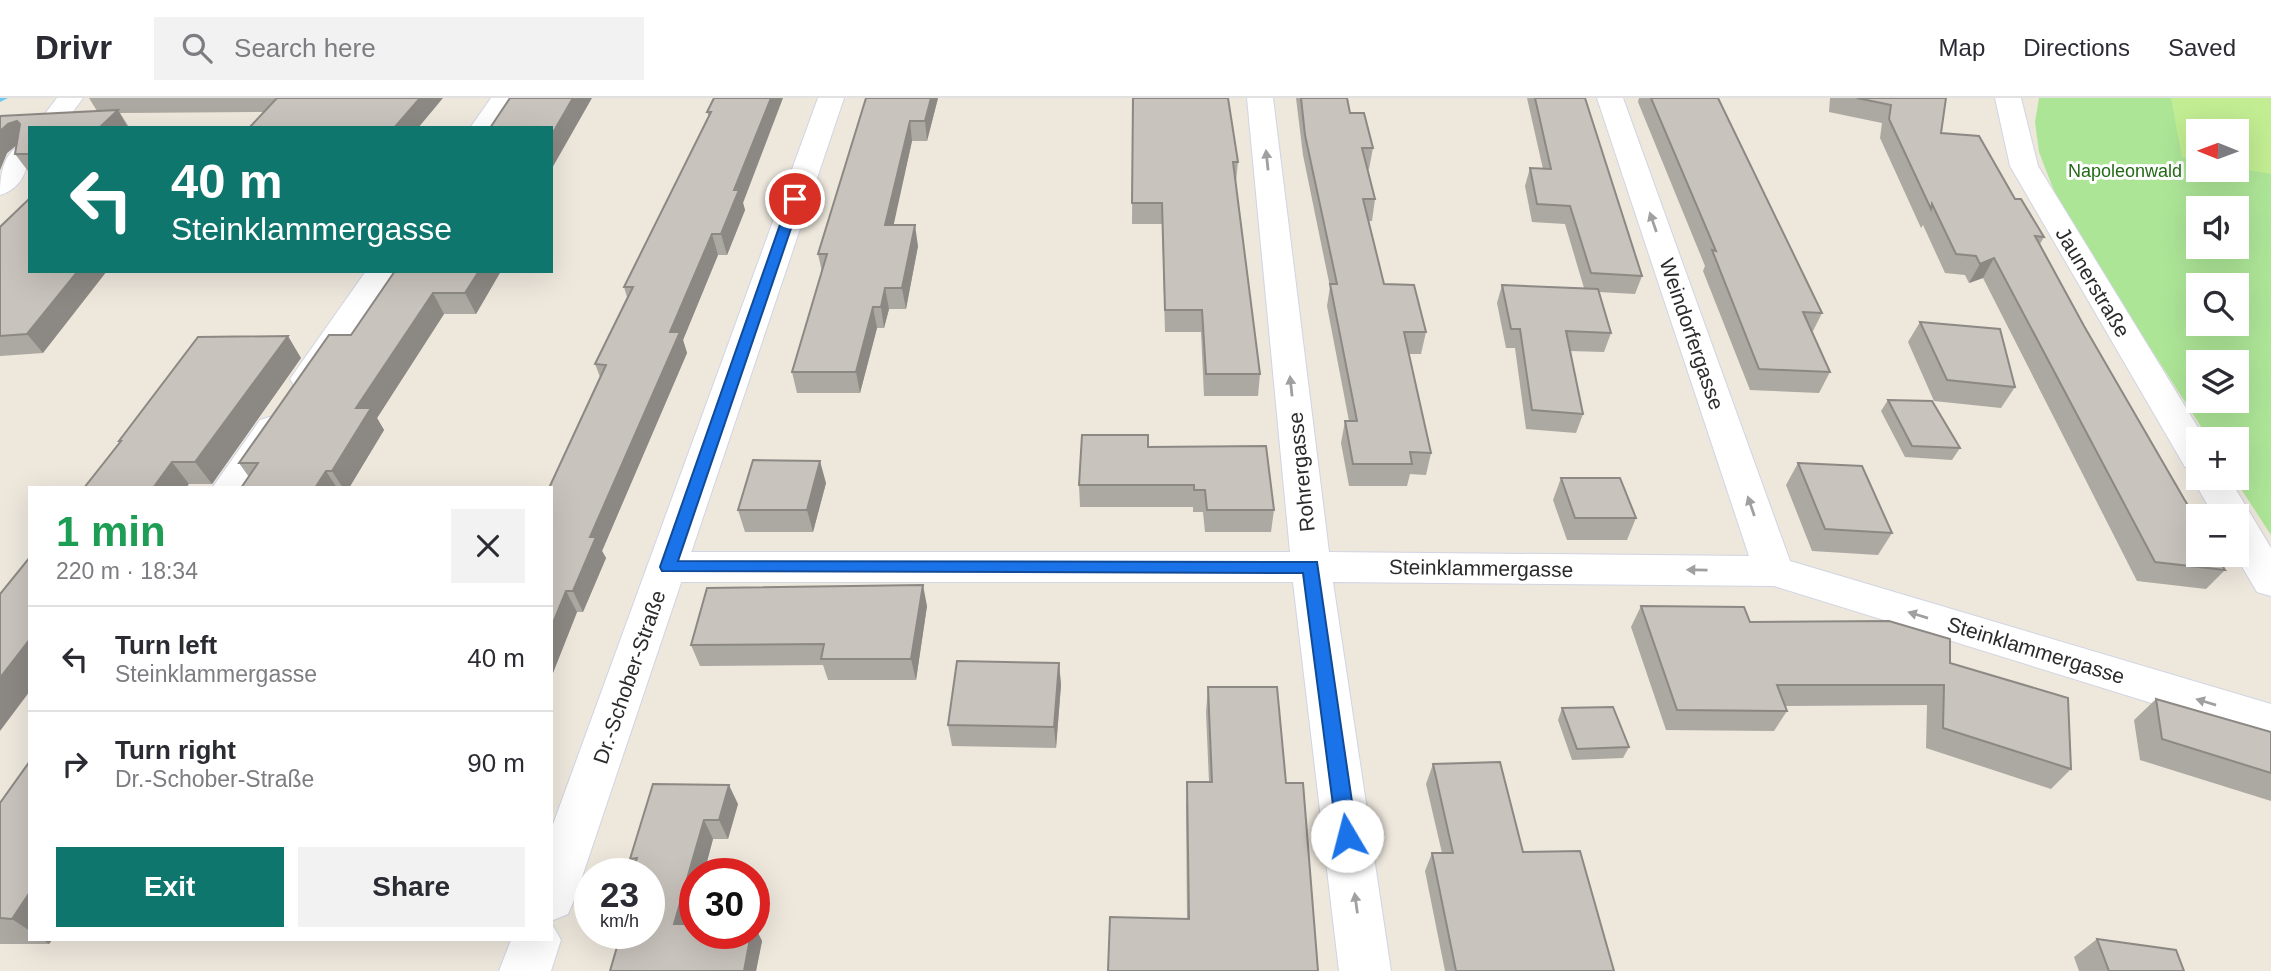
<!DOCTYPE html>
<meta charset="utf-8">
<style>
body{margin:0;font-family:Arial,sans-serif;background:#f2f2f3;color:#2b2b33;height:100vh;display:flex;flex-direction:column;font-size:26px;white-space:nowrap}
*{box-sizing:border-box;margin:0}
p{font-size:23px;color:#7c7c81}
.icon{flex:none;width:38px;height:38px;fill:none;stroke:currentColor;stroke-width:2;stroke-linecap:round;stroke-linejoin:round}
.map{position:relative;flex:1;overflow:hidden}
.details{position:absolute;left:28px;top:388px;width:525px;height:455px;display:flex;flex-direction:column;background:#fff;border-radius:0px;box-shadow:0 7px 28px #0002}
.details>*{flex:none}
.hud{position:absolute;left:28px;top:28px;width:525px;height:147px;border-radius:0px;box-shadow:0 7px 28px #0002;background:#0f766e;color:#fff;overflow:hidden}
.needle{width:46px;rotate:271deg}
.fabs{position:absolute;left:2186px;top:21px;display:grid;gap:14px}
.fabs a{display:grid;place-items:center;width:63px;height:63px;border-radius:0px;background:#fff;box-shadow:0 7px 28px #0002;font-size:35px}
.speed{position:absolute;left:574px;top:760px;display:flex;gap:14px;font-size:35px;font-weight:700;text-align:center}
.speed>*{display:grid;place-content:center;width:91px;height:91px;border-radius:50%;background:#fff;box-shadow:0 7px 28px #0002;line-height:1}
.speed small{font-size:18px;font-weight:400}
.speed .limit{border:10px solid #d22;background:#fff;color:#111}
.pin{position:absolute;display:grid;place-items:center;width:60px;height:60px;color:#fff;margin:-30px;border:4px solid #fff;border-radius:50%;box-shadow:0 2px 7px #0007}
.me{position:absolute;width:77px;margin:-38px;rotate:352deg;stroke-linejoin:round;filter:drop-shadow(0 0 5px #0008)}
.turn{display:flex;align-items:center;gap:24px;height:147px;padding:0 28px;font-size:32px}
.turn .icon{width:91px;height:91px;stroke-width:2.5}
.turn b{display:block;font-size:49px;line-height:60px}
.round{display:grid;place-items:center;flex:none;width:74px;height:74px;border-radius:0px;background:#f2f2f3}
.headline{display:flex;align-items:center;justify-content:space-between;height:119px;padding:0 28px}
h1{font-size:42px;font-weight:800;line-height:52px;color:#1e9e55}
.cta{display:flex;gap:14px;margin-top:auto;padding:14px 28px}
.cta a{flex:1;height:80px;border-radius:0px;background:#0f766e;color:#fff;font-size:28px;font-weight:800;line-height:80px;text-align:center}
.cta a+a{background:#f2f2f3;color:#2b2b33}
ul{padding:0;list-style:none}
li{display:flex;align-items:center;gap:21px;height:105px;padding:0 28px;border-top:2px solid #e1e1e2}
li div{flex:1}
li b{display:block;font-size:26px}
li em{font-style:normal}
header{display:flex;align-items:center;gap:42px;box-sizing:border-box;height:98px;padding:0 35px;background:#fff;border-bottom:2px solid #e1e1e2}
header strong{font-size:33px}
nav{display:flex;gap:38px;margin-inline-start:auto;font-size:24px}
.search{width:490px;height:63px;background:#f2f2f3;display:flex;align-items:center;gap:18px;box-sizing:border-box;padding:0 24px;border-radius:0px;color:#7c7c81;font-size:26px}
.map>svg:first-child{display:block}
.green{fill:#ade597;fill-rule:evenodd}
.pitch{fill:#c2ed92}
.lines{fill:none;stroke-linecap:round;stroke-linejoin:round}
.stream{fill:#6cc7f2;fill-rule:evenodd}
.minor-casing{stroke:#d1d4e4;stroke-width:2}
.tertiary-casing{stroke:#d1d4e4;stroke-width:2}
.minor{fill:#fff;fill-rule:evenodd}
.tertiary{fill:#fff;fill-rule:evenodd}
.wall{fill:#aca8a2}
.shaded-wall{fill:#8c8884}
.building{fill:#c8c3bc;stroke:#8c8884;stroke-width:2}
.oneway{fill:#a0a0a0}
.route{fill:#1a73e8;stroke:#114b97;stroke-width:2}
.labels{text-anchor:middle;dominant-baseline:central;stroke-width:6;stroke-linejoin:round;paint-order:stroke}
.far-park-label{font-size:18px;fill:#246a18;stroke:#fff}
.street-label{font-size:21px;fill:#2b2b2b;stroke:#fff}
</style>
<header>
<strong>Drivr</strong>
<div class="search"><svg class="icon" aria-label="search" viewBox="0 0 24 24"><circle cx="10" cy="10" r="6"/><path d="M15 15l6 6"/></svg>Search here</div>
<nav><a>Map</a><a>Directions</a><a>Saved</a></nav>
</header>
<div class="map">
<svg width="2271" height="873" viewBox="0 0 2271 873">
<rect width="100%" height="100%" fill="#ede7dc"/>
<!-- green -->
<path class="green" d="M2039 0H2271V437L2234 380H2236V341H2209L2091 158 2056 98 2039 54 2035 24ZM2198 33H2236V72H2198ZM2198 110H2236V149H2198ZM2198 187H2236V226H2198ZM2198 264H2236V303H2198Z"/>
<!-- pitch -->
<path class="pitch" d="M2171 0H2271V76L2237 70 2236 33H2198V62L2182 59Z"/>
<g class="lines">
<!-- stream -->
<path class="stream" d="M0 0H8L0 4Z"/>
<defs>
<path id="minor" d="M57 0H83L61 30H34Z
M491 0H517L497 30H470Z
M1247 0H1273L1329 454 1749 458 1597 0H1623L1790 463 2271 606V642L1774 488 1333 484 1391 873H1339L1293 484H668L654 479 648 469 654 459 668 454H1290Z
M1995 0H2021L2038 68 2205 341H2198V380H2229L2271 450V498L2257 494 2235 457 2236 418H2214L2192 380 2196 372 2185 369 2010 68Z
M30 43C30 65 25 90 0 97 0 74 4 49 30 43Z
M366 173H397L319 289 307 292 295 289 290 281Z
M273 318 286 322 291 330 249 390H212L260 322Z"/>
<path id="tertiary" d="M818 0H844L575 800 568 816 551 823V732Z
M551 824 561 842 551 873H499L511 842H551Z"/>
</defs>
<!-- minor casing -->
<use href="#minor" class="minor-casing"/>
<!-- tertiary casing -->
<use href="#tertiary" class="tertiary-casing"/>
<!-- minor -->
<use href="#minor" class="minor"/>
<!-- tertiary -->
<use href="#tertiary" class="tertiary"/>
</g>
<!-- wall -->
<path class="wall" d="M89 0H443L264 14 120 15 129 29 30 30V73H28L15 56 17 47 7 55 0 72V18L97 13Z
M714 0 745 112 727 157H718L683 242 687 255 602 453 606 460 583 514H577L551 580 600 279 595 266 627 199 624 189 709 19 707 14Z
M866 0H938L927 43H912L893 127 918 148 906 211H889L884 230H877L860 295H797L792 274 822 174 818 156Z
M1133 0 1238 64 1236 84 1260 276 1258 298H1204L1201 234H1165L1162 126H1132Z
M1296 0H1347L1350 15 1373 50 1369 71H1368L1375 101 1372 123H1368L1384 186 1426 234 1421 256H1409L1431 355 1426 377 1410 376 1407 388H1349L1341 345 1345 323H1349L1327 208 1330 189 1303 57Z
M1527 0H1585L1642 178 1635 196 1599 194 1611 235 1604 254 1570 253 1583 316 1576 335 1526 331 1515 250H1506L1497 205 1502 187 1584 190 1565 126 1532 124 1525 88 1530 70 1543 71Z
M1639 0H1718L1822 215 1812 235 1830 274 1819 295 1750 292 1703 173 1705 168 1638 4Z
M1830 0H1946L1941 35 2015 101 2044 139 2040 146 2084 228 2225 472 2206 491 2137 483 1983 180 1969 185 1965 177 1945 175 1923 127 1921 130 1880 40 1882 25 1829 14Z
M0 129 43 255 0 258Z
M395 173H501L476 216H444L377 320 384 332 349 390H241L249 379 239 365 351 237Z
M1920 224 2015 289 2001 310 1934 303 1908 244Z
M301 260 212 386H189L119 343Z
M1888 302 1960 350 1952 362 1905 359 1881 313Z
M1148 349 1274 412 1271 434H1205L1203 414H1193V409H1080L1079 387Z
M1798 365 1892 435 1878 457 1812 453 1786 387Z
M1561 380 1636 420 1627 442H1567L1553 402Z
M826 385 813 434H745L738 412Z
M927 508 916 582H828L823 567 700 568 691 547Z
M1641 508 1750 524 1950 565 2071 671 2051 691 1926 650 1927 607 1785 608 1787 613 1774 633 1666 632 1631 529Z
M1059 565 1061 587 1056 650 952 648 948 627Z
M1208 589 1286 685 1318 873 1187 821 1186 708 1187 684H1209L1206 614Z
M2156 601 2271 634V703L2140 662 2134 622Z
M1562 610 1629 649 1623 660 1572 662 1558 622Z
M30 663V842H52L49 846H0V705Z
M1433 666 1523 754 1614 873H1445L1425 773 1432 755H1442L1426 686Z
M653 686 738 706 728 741H713L690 826 754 835V827L762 843 756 873H610L649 835 634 768 630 761Z
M2097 841 2184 873H2079L2074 859Z"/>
<!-- shaded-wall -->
<path class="shaded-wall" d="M420 0H443L418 30H394Z
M573 0H592L551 72V38Z
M771 0H783L743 105 745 112 727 157 721 136 734 92Z
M931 0H938L927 43 925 23Z
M118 12 128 30H99Z
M17 23 29 41 20 44 7 55 0 72V33L8 26Z
M910 23 912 43 889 148 885 127Z
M915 127 918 148 906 211 902 190Z
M712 136 718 157 683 242 687 255 602 453 606 460 583 514 573 493 590 439 670 234Z
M1994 160 1983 180 1969 185 1980 166Z
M78 173H107L43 255 27 236Z
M479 173H501L476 216 465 195Z
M885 190 889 211 884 230 881 209Z
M433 195 444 216 377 320 384 332 349 390H343L332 373 356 310Z
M873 209 877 230 860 295 856 274Z
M288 238 301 260 212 386 195 364Z
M820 363 826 385 813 434 807 412Z
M172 364 189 386 186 390H153Z
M326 373 337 390H315Z
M923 487 927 508 916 582 911 561Z
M566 493 577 514 551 580V530Z
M30 541V593L0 633V580Z
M1059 565 1061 587 1056 650 1054 629Z
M729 687 738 706 728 741 719 722Z
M704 722 713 741 704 775H695V807L685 844 674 826Z
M30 794V833L12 821Z
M754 827 762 843 756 873H744L751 835H754Z
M43 842H52L49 846Z"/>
<!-- building -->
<path class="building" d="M277 0H420L394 30H249Z
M510 0H573L551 38V30H490Z
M714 0H771L734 92H739L721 136H712L670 234H680L590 439H596L573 493H566L551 530V390H549L606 267 595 266 633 189H624L711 14H707Z
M866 0H931L925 23H910L885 127H915L902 190H885L881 209H873L856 274H792L827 156H818Z
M1133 0H1228L1238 64H1233L1260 276H1206L1202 212H1165L1162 105H1132Z
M1301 0H1347L1350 15H1364L1373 50H1362L1375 101H1363L1384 186 1414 187 1426 234H1404L1431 355 1410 354 1412 366H1353L1345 323H1357L1330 186H1337L1305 37Z
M1535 0H1585L1642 178 1591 175 1570 108 1537 106 1530 70 1551 71Z
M1651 0H1718L1822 215 1803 214 1830 274 1759 271 1712 152 1716 153Z
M1857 0H1946L1941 35 1979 38 2015 101H2021L2044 139 2035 138 2084 228 2198 425V457H2216L2225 472 2155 464 1994 160 1980 166 1976 158 1956 156 1932 106 1931 111 1889 21 1891 7Z
M118 12 99 30H30V56H15L20 26 17 23 8 26 0 33V18Z
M30 100V173H78L27 236 0 238V129Z
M395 173H479L465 195H433L356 310H371L332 373H326L315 390H241L258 365H239L329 237H351Z
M1502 187 1598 191 1611 235 1566 233 1583 316 1532 312 1520 231H1511Z
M1920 224 2000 231 2015 289 1947 282Z
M288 238 195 364H172L153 390H84L121 343H119L198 239Z
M1888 302 1932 303 1960 350 1912 348Z
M1082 337H1148V349L1266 348 1274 412H1207L1205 392H1194V387H1079Z
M753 362 820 363 807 412H738Z
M1798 365 1862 368 1892 435 1825 431Z
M1561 380H1620L1636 420H1575Z
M30 459V541L0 580V496Z
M923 487 911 561H821L824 546 691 547 707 490Z
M1641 508 1744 509 1750 524 1889 523 1950 541V565L2068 600 2071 671 1943 630 1944 587H1777L1787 613 1677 612Z
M957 563 1059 565 1054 629 948 627Z
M1208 589H1277L1286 685H1303L1318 873H1108L1110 819 1189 821 1187 684H1212Z
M2156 601 2271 634V675L2162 641Z
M1613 609 1629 649 1577 651 1562 610Z
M30 663V794L12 821 0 820V705Z
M1500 664 1523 754 1580 753 1614 873H1456L1432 755H1453L1433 666Z
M653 686 729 687 719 722H704L674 826H695V835H751L744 873H610L621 835H649V775H632L637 760 630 761Z
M2097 841 2176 852 2184 873H2109Z"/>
<!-- one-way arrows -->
<defs><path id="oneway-solid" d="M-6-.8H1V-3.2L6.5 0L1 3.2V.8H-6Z" transform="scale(1.75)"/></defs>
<g class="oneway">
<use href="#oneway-solid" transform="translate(1267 62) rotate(-96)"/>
<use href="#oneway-solid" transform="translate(1653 124) rotate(-109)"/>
<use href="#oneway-solid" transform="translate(1291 288) rotate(-96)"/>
<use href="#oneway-solid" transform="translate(1751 408) rotate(-109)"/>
<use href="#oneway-solid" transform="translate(1697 472) rotate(-179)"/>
<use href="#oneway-solid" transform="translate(1918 517) rotate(-163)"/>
<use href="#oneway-solid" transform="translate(2206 604) rotate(-163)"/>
<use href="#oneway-solid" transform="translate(1356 805) rotate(-98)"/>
</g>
<!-- route -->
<path class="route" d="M795 97 801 101 678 463 1317 464 1357 738 1354 744 1347 747 1340 744 1337 738 1303 475 662 473 660 469 789 101Z"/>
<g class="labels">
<!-- far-park labels -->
<g class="far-park-label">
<text x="2125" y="73">Napoleonwald</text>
</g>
<!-- street labels -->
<g class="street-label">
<text transform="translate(2093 184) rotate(59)">Jaunerstraße</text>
<text transform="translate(1692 236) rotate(71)">Weindorfergasse</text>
<text transform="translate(1301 374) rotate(-96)">Rohrergasse</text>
<text transform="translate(1481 470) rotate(1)">Steinklammergasse</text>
<text transform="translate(2036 552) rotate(17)">Steinklammergasse</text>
<text transform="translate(629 579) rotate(-71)">Dr.-Schober-Straße</text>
</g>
</g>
</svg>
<div class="fabs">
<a><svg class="needle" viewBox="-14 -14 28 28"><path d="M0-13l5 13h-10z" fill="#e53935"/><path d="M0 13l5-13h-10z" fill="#7c7c81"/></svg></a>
<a><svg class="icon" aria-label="sound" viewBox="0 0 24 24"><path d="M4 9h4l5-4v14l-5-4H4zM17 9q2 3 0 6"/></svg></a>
<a><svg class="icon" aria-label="search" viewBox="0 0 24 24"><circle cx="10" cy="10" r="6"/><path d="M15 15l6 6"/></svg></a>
<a><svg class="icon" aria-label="layers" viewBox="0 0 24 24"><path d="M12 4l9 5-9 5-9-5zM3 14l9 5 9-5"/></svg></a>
<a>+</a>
<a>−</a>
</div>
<div class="speed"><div>23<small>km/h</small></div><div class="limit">30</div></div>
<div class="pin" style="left:795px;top:101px;background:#d93025"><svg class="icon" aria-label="arrive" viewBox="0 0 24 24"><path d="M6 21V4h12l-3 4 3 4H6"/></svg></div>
<svg class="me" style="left:1347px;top:738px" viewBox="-20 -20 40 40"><circle r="19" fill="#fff"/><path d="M0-13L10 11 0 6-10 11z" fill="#1a73e8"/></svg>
<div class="hud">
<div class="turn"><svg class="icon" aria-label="left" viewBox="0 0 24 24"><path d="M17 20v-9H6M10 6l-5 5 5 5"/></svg><div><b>40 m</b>Steinklammergasse</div></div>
</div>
<section class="details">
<div class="headline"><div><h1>1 min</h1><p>220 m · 18:34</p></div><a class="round"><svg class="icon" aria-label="close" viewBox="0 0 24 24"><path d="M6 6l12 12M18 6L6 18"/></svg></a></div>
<ul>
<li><svg class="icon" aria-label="left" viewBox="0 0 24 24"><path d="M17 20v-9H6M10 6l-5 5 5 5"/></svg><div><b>Turn left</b><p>Steinklammergasse</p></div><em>40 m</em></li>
<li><svg class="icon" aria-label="right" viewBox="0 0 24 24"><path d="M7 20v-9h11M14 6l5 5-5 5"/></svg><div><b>Turn right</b><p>Dr.-Schober-Straße</p></div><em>90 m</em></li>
</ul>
<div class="cta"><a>Exit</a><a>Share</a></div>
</section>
</div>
